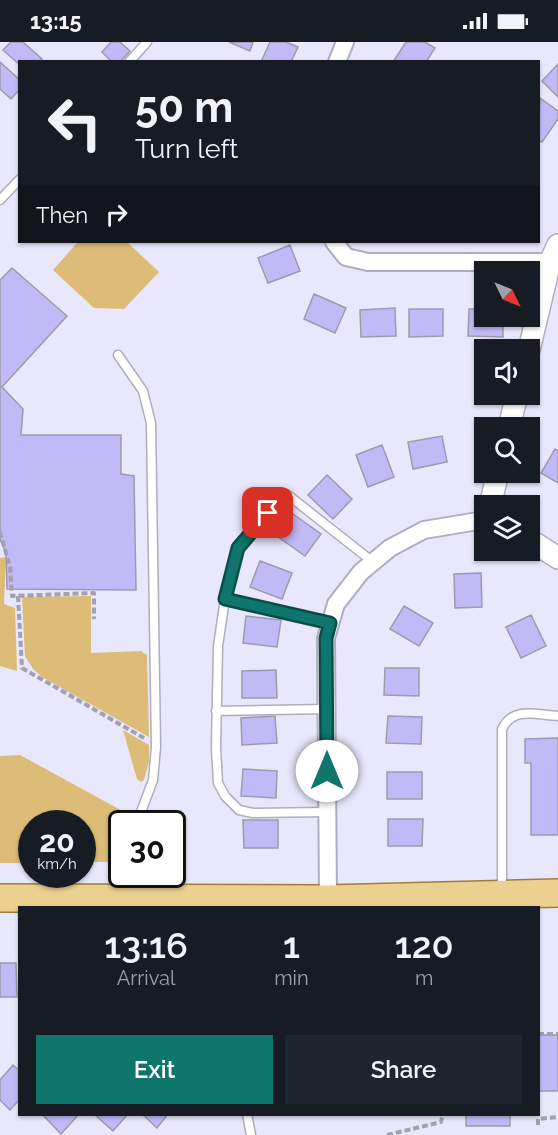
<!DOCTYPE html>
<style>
body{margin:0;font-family:Raleway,sans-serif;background:#20242c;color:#f1f3f6;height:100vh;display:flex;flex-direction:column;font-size:22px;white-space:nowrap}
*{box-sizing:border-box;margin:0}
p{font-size:20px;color:#9ea1a6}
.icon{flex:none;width:33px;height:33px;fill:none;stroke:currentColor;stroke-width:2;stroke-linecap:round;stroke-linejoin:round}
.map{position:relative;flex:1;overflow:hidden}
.side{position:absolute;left:18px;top:864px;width:522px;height:210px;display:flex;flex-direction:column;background:#171b24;border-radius:0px;box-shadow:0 2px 4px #0004}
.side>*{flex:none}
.guide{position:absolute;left:18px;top:18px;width:522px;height:183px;border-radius:0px;box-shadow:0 2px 4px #0004;background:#171b24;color:#f1f3f6;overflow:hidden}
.needle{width:39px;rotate:133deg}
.buttons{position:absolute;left:474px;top:219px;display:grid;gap:12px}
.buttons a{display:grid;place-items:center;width:66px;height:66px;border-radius:0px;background:#171b24;box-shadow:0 2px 4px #0004;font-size:30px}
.speed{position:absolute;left:18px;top:768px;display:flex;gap:12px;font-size:30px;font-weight:700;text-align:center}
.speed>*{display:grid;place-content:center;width:78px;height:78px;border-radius:50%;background:#171b24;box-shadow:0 2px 4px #0004;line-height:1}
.speed small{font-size:15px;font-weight:400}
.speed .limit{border:3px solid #111;border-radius:9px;background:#fff;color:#111}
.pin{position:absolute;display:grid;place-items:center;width:51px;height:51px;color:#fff;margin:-26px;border-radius:12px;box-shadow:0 3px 9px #0006}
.me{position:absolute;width:66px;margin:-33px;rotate:0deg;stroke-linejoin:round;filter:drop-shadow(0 0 4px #0008)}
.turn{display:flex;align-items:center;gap:21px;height:126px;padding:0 18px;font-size:27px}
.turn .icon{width:78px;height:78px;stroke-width:2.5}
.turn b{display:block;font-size:42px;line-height:51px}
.then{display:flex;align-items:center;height:57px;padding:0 18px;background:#0003;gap:12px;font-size:22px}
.eta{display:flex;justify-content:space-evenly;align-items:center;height:102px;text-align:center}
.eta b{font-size:36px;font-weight:600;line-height:42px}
.action{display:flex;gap:12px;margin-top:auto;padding:12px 18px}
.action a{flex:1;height:69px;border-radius:0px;background:#0f766e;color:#fff;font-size:24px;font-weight:600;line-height:69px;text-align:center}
.action a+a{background:#20242c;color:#f1f3f6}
.status{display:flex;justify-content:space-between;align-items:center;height:42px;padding:0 30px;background:#171b24;direction:ltr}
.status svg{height:16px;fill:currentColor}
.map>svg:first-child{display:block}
.green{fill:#ddbc77}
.building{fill:#c2baf7;stroke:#9c9aac;stroke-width:1.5}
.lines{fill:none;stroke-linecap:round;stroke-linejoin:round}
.service-casing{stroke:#afadbf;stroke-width:11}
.minor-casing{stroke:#afadbf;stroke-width:20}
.tertiary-casing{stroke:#afadbf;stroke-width:24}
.primary-casing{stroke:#9d7f3b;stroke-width:30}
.path{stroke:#a2a1b0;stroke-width:4;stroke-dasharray:6 3;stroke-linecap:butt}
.service{stroke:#fff;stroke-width:8}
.minor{stroke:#fff;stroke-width:16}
.tertiary{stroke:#fff;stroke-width:21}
.primary{stroke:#ebd08f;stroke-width:27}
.route-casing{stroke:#0a4d48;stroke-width:15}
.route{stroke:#0f766e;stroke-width:10}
</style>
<div class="status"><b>13:15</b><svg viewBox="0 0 49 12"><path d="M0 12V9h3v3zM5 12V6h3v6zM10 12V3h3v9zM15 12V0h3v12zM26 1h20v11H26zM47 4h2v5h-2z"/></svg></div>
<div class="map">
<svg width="558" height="1093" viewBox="0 0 558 1093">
<rect width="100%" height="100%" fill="#e9e7fb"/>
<!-- green -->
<path class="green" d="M78 200H127L159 230 124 267 94 266 53 228Z
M6 515 4 562 15 566 17 629 0 624V516Z
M91 554V611L141 609 147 613 149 695 42 635 33 627 25 614 22 555Z
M123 688 149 703V719L144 738 141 740 137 737Z
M20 713 128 772 132 781 122 782 121 820H83L82 782H32L31 821H0V714Z"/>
<!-- building -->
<path class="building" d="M11 0H23L42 17 39 20H20V23L3 8Z
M111 0H120L130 9 120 20H112L102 10Z
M229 0H253L250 9Z
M270 0H286L298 5 291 20H261Z
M406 0H425L435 6 426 20H393Z
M0 20 20 38V47L11 57 0 47Z
M558 22V55L542 39Z
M540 56 558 69V77L542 100 538 98Z
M290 203 300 229 268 241 258 216Z
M12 226 67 274 2 345 23 367 21 393H121V432L134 434 136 548 7 547 6 511 0 497V238Z
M314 252 346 266 335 291 304 277Z
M395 266 396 294 361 295 360 268Z
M409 267H443V294L409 295Z
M469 267H484V274H503V295L468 294Z
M442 394 447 420 413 427 408 400Z
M382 403 394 435 368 445 356 413Z
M555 407 558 409V441L541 431Z
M327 433 352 457 333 477 308 453Z
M293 472 321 492 305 514 277 494Z
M260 519 292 531 282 557 250 545Z
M481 531 482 565 455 566 454 532Z
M404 564 433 581 419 604 390 587Z
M531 573 546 604 521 616 506 585Z
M246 574 281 578 277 605 243 601Z
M385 626H419V654L384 653Z
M276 628 277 656H242V629Z
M275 674 277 701 242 703 241 676Z
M388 674 422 675 421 702 386 701Z
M558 696V793H531V721H525V697Z
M243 727 277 729 276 756 241 754Z
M387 730H422V757H387Z
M388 777H423L422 804H388Z
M243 778H278V806H244Z
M0 921H16L17 955H0Z
M538 993H558V1049H538Z
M13 1023 20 1029V1057L10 1068 0 1058V1038Z
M42 1072H79L61 1092Z
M94 1072H128L113 1089Z
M142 1072H168L157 1086Z
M466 1072H510V1084H466Z"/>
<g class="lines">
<defs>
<path id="service" d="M129 20 147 0
M0 158 20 137
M118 313 143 349 151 381 156 705 153 738 141 770 143 782
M225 557 330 581
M216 669 327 667
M327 770 253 771 239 768 225 754 218 741 216 706 218 604 225 557 238 506 254 484 288 453 373 520
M141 832V853
M502 849V687C513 664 537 673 558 674
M247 1072 251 1093"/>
<path id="minor" d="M337 20 345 0
M334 200 346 215 368 220H558
M328 857 326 596 336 562 361 530 390 506 424 488 484 478"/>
<path id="tertiary" d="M529 308 550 220 558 203
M509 386 517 352
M490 464 498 430
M530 498 558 516"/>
<path id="primary" d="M0 856 328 857 558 851"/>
</defs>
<!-- service casing -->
<use href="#service" class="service-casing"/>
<!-- minor casing -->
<use href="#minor" class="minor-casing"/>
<!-- tertiary casing -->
<use href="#tertiary" class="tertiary-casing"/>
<!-- primary casing -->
<use href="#primary" class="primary-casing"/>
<!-- path -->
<path class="path" d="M0 490 10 525 12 554 94 551V577
M18 554 22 626 144 696
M538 992H558
M538 1083V1077L558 1075
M387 1093 441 1080 443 1072"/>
<!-- service -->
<use href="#service" class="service"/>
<!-- minor -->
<use href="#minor" class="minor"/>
<!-- tertiary -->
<use href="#tertiary" class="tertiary"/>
<!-- primary -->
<use href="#primary" class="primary"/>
</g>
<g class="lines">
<defs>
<path id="route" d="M268 471 238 506 225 557 330 581 326 596 327 729"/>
</defs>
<!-- route casing -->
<use href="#route" class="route-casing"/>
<!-- route -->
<use href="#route" class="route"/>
</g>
</svg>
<div class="buttons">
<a><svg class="needle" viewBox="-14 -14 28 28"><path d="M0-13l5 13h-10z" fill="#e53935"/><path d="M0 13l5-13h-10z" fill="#9ea1a6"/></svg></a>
<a><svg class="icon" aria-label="sound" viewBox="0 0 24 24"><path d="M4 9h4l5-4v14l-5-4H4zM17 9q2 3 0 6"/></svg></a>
<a><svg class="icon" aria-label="search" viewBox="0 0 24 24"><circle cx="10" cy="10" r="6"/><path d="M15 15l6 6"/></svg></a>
<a><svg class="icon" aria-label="layers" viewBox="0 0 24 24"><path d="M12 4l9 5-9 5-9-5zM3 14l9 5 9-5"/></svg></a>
</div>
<div class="speed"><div>20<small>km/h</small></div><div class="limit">30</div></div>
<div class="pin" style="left:268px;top:471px;background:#d93025"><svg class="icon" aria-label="arrive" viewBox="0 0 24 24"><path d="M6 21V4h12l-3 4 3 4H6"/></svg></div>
<svg class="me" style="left:327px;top:729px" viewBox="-20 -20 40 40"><circle r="19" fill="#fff"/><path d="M0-13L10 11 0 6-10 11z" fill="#0f766e"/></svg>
<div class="guide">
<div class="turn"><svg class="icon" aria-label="left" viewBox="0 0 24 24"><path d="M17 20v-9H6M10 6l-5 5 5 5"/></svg><div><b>50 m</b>Turn left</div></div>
<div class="then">Then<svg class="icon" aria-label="right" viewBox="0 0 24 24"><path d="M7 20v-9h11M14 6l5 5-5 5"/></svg></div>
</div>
<section class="side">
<div class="eta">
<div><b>13:16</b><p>Arrival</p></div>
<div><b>1</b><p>min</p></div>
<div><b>120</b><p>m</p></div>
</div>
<div class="action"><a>Exit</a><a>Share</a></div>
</section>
</div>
